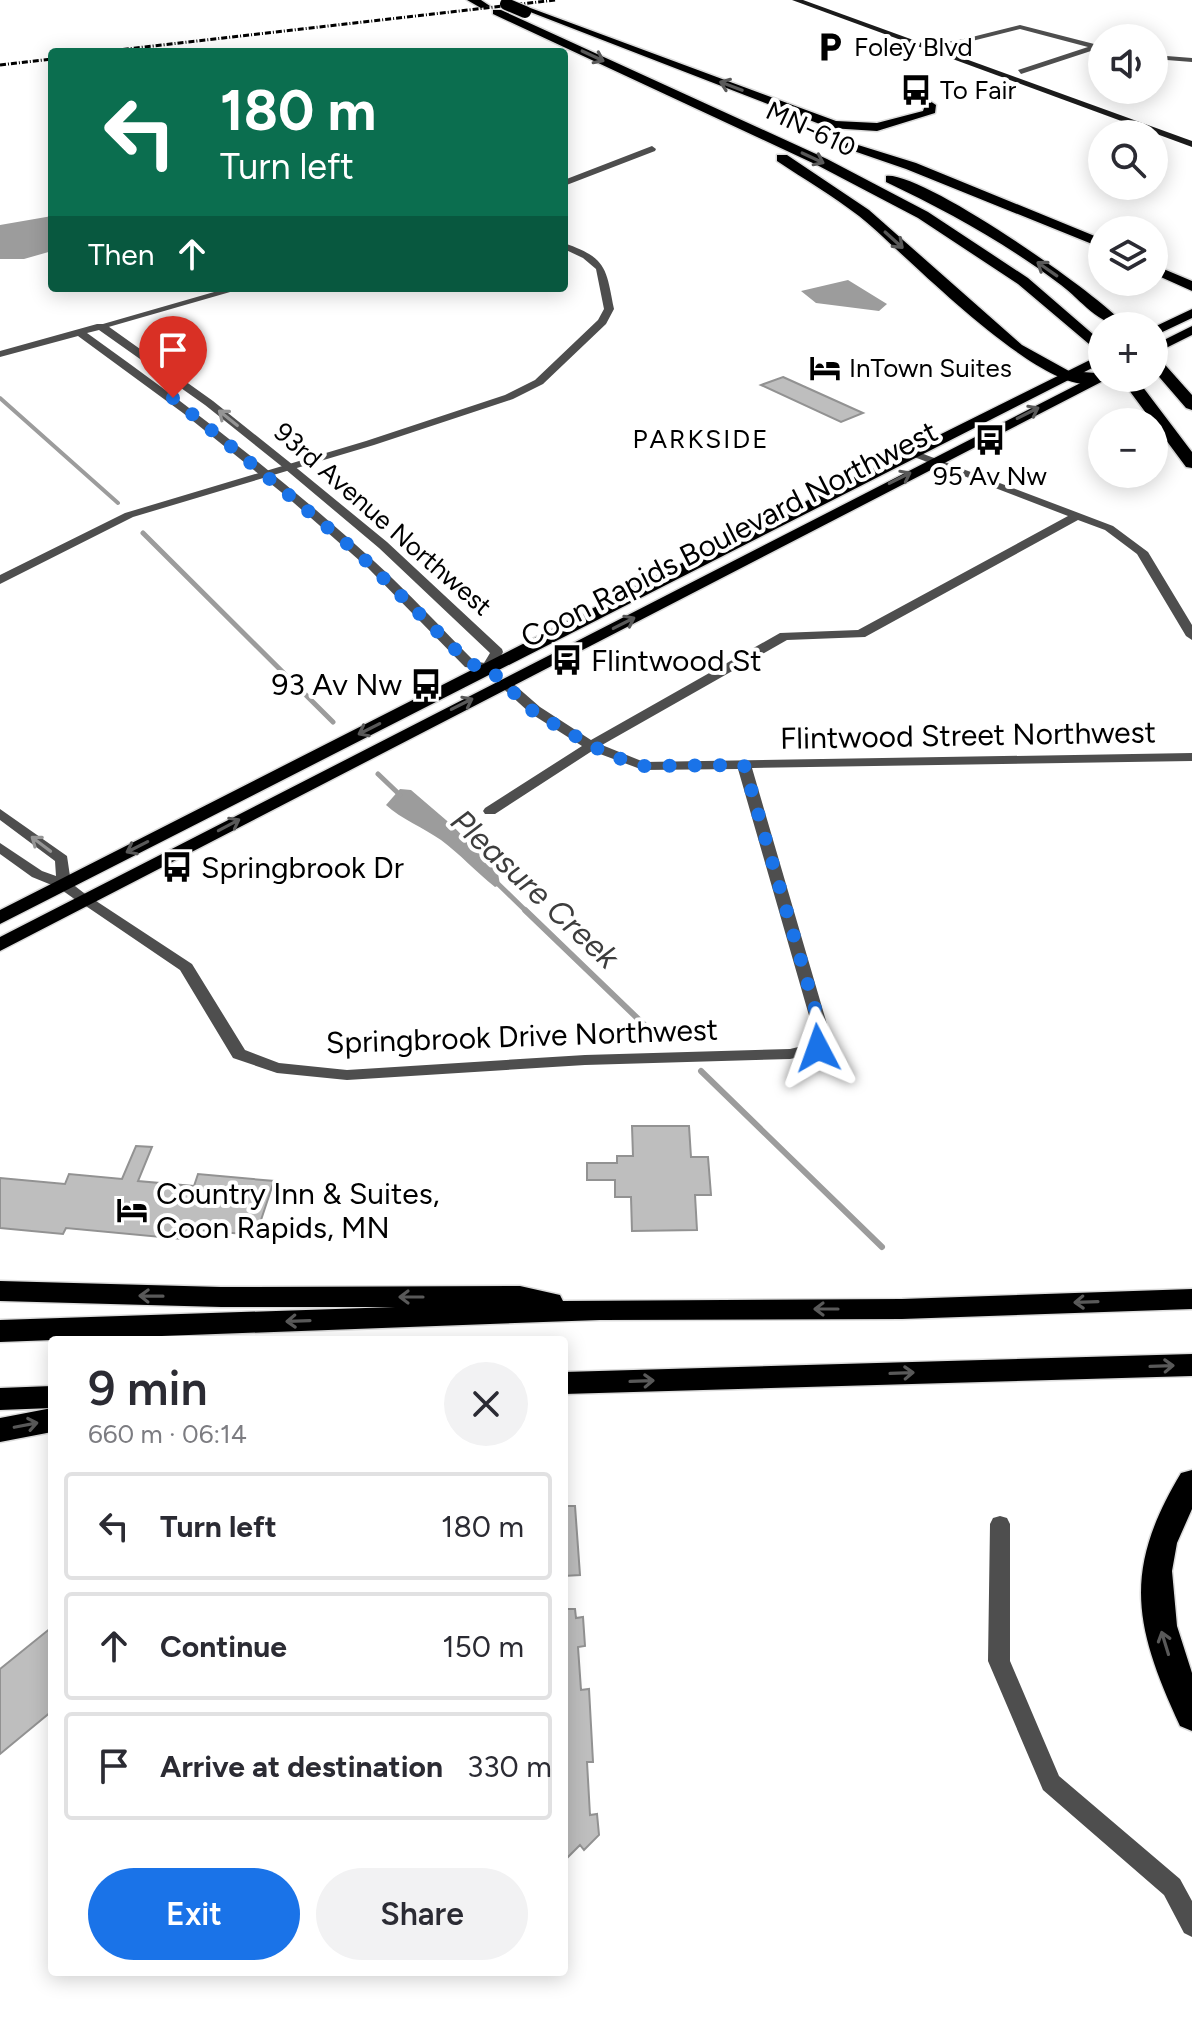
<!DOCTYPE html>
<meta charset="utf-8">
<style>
body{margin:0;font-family:Figtree,sans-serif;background:#f2f2f3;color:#2b2b33;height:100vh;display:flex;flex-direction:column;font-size:30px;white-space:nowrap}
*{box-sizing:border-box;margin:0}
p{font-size:26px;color:#7c7c81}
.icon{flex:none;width:44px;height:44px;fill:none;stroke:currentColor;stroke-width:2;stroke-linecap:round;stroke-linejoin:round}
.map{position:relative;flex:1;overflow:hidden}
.panel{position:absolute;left:48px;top:1336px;width:520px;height:640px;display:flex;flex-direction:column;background:#fff;border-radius:8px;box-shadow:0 4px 20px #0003}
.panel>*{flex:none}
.hud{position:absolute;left:48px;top:48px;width:520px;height:244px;border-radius:8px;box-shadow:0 4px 20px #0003;background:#0b6e4f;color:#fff;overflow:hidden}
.buttons{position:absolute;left:1088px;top:24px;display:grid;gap:16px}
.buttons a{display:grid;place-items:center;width:80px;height:80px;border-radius:50%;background:#fff;box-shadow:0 4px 20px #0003;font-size:40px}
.pin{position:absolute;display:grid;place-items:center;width:68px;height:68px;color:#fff;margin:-82px -34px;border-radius:50% 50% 50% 0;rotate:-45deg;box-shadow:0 0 8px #0007}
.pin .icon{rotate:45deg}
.me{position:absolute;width:88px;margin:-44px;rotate:356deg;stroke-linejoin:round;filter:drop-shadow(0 0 6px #0008)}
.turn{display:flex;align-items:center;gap:28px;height:168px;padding:0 40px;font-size:36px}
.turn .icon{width:104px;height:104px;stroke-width:2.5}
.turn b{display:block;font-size:56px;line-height:68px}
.then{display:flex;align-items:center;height:76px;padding:0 40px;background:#0003;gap:16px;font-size:30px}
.round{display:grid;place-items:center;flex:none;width:84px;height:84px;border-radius:42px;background:#f2f2f3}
.headline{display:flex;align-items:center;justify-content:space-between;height:136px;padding:0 40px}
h1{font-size:48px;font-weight:600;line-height:60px}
.action{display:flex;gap:16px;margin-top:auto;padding:16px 40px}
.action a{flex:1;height:92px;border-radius:48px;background:#1a73e8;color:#fff;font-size:32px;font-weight:600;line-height:92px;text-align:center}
.action a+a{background:#f2f2f3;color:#2b2b33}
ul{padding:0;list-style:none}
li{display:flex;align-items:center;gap:24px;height:108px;margin:0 16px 12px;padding:0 24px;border:4px solid #e1e1e2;border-radius:8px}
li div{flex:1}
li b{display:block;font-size:30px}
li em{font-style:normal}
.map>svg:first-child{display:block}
.water{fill:#9c9c9c}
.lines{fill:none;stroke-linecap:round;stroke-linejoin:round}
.stream-far2{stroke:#9c9c9c;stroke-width:4}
.stream-far1{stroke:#9c9c9c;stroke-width:5}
.stream{stroke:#9c9c9c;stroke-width:6}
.building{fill:#bebebe;stroke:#929292;stroke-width:2}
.primary-casing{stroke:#dbdbdb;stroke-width:3}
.motorway-casing{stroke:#dbdbdb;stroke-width:3}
.minor{fill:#4e4e4e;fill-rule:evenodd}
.tertiary{fill:#4e4e4e;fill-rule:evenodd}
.secondary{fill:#1b1b1b;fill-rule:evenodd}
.primary{fill:#000;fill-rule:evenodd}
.motorway{fill:#000;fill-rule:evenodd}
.rail{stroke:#000;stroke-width:3;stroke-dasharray:6 2 1 2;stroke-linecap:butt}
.motorway-bridge-casing{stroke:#dbdbdb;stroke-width:14;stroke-linecap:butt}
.motorway-bridge{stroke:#000;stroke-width:12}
.oneway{stroke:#595959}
.oneway2{stroke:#959595}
.route{stroke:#1a73e8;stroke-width:14;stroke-dasharray:0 25.2}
.labels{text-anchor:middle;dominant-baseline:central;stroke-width:8;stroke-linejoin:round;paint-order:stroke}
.far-poi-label{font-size:26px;fill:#000;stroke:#fff;text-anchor:start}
.far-street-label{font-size:26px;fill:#000;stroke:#fff}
.far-neighbourhood-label{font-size:26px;letter-spacing:2px;fill:#000;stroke:#fff}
.street-label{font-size:30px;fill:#000;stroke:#fff}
.poi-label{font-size:30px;fill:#000;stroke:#fff;text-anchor:start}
.water-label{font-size:32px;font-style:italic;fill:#3d3d3d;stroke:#fff}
</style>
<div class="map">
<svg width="1192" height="2025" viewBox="0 0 1192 2025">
<rect width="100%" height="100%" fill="#fff"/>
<!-- water -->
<path class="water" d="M52 216V251L24 259H0V225Z
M848 280 887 304 879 311 816 303 801 291Z
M400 789 411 790 453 826 498 873 500 885 495 887C476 872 460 854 441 840 424 828 401 819 386 805Z"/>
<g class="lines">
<!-- stream-far2 -->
<path class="stream-far2" d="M0 398 118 503"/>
<!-- stream-far1 -->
<path class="stream-far1" d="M143 533 333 722
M378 774 400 795
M494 880 527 912"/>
<!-- stream -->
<path class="stream" d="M525 910 659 1039
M701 1071 882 1247"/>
</g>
<!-- building -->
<path class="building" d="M783 377 863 413 841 422 761 385Z
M632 1126H689L691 1157H708L711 1195H695L697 1230 632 1231 631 1197H615V1180H587V1163H617V1156H633Z
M136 1146 152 1147 138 1181 194 1186 198 1174 274 1181 256 1235 186 1229 182 1239 66 1228 63 1234 0 1228V1178L65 1184 69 1174 122 1179Z
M564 1506H575L580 1575 564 1576Z
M564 1609H575L576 1618 583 1617 585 1646 578 1647 581 1690 589 1689 593 1762H587L590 1815 597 1814 599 1835 584 1850 580 1845 564 1861Z
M52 1627V1711L0 1754V1669Z"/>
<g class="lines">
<defs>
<path id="primary" d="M1192 309V318L1154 336V327Z
M1192 326V335L1154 354V345Z
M1102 354V363L0 924V910L666 571Z
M1102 372V378L1107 379 0 951V937Z"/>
<path id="motorway" d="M467 0H481L490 6 481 8Z
M525 6 836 121 877 123 923 111 926 102 930 101 936 105 935 113 877 131 830 128 525 10Z
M493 10H501L827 159 928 212 1028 278 1102 342V355L1018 284 918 218 817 165 493 14Z
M813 131 916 163 1102 239V248L906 169 813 137Z
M777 155H787L869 210 1022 345 1069 371 1096 373 1104 378C1059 418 896 244 859 216 833 196 804 179 777 161Z
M886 176C922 171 1099 294 1126 326 1099 326 1081 300 1061 285 1007 244 947 211 886 182Z
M1154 265 1192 281V291L1154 274Z
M1154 356 1159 358 1192 395V410L1186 408 1154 371Z
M1120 378H1136L1192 452V468L1186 467Z
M0 1281 221 1287 520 1286 560 1295 563 1301 902 1299 1192 1289V1309L902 1319 600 1320 0 1342V1320L395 1307H221L0 1301Z
M1192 1354V1376L564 1394V1372Z
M52 1386V1408L0 1410V1388Z
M52 1408V1432L0 1442V1418Z
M1192 1470V1509L1177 1543 1172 1571 1177 1626 1192 1673V1731L1180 1726C1134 1626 1122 1571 1181 1473Z"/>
</defs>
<!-- primary casing -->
<use href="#primary" class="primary-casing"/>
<!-- motorway casing -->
<use href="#motorway" class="motorway-casing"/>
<!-- minor -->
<path class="minor" d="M1020 25 1102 46V50L1097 49 1021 74 1018 70 1088 47 1020 29 964 43 924 48 920 46 964 39Z
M1154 55 1192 58V62L1154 59Z
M652 146 656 149 655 151 564 186V180Z
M564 243C607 258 606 268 614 309L606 324 543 384 513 399 374 445 133 517 0 584V575L125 513 366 441 505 395 535 380 598 320 604 309 596 269 583 258 564 249Z
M228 288H244L105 328 96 326Z
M913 450 1113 526 1148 552 1192 625V640L1186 636 1137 554 1105 530 1078 520 865 637 787 640 602 745 644 762 1192 753V761L752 768 829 1031 824 1052 790 1059 585 1065 347 1080 277 1073 233 1058 180 970 77 900 80 897H90L192 964 245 1050 279 1063 347 1070 585 1055 790 1049 811 1044 813 1031 810 1019 738 769 643 770 592 751 495 814H485L483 811 485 808 582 746 530 713 497 683 499 680H509L540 707 591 740 780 633 858 630 1068 516 909 455V451Z
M1000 1516 1007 1518 1010 1524V1661L1059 1776 1180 1879 1192 1901V1937L1184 1933 1164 1895 1043 1790 988 1661 990 1524 993 1518Z"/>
<!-- tertiary -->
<path class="tertiary" d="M97 324H105L213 401 293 465 387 542 502 649 503 652 493 671 465 667 368 568 286 496 183 413 78 336 0 357V351ZM99 330 205 405 285 469 379 548 490 653 484 663 474 661C441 628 409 593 375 562 284 479 187 404 87 333Z
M0 809 67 856 71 883 93 900 90 903H80L59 888 32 877 0 854V843L42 871 56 876 55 861 0 820Z"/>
<!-- secondary -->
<path class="secondary" d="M792 0H803L1192 141V147Z"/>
<!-- primary -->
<use href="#primary" class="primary"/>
<!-- motorway -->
<use href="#motorway" class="motorway"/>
<!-- rail -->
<path class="rail" d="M101 52 556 0
M0 65 52 59"/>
<defs>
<path id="motorway-bridge" d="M506 4 525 12"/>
</defs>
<!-- motorway-bridge casing -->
<use href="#motorway-bridge" class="motorway-bridge-casing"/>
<!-- motorway-bridge -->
<use href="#motorway-bridge" class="motorway-bridge"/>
</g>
<!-- one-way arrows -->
<defs><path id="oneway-shaft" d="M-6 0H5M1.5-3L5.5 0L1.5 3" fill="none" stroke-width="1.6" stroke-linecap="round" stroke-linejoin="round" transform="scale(2)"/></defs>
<g class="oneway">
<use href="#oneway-shaft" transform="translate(593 56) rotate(25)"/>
<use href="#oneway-shaft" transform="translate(731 86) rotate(-159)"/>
<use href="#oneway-shaft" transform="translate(813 158) rotate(25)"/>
<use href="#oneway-shaft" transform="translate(894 240) rotate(42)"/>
<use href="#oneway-shaft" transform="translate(1047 269) rotate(-145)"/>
<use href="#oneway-shaft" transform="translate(1028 413) rotate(-27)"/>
<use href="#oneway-shaft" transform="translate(900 478) rotate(-27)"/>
<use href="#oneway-shaft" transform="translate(624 623) rotate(-27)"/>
<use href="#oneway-shaft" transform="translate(462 704) rotate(-27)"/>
<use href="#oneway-shaft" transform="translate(369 729) rotate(153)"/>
<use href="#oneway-shaft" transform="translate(229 825) rotate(-28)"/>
<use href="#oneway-shaft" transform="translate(137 847) rotate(153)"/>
<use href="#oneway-shaft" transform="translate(151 1296) rotate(-179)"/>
<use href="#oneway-shaft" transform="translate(411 1297) rotate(180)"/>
<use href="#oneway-shaft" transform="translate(1086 1302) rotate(178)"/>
<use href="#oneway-shaft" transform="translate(826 1309) rotate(180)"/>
<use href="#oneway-shaft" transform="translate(298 1321) rotate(178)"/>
<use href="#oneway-shaft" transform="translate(1162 1366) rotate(-2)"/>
<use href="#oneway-shaft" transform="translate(902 1373) rotate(-2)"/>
<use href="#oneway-shaft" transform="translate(642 1381) rotate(-2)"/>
<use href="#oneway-shaft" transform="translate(26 1425) rotate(-11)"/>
<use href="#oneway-shaft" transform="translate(1165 1643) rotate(-107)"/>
</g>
<g class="oneway2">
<use href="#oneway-shaft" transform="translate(228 418) rotate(-141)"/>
<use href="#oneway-shaft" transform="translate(41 844) rotate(-143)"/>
</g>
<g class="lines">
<!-- route -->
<path class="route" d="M173 398 358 553 470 664 488 668 536 714 609 755 643 766 744 765 818 1019V1048"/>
</g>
<!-- icons -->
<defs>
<symbol id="parking-bare" viewBox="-9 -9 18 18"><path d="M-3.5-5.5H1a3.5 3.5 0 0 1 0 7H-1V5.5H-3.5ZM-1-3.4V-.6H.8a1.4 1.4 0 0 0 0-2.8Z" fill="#000" stroke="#fff" stroke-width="2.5" paint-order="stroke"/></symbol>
<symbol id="bus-bare" viewBox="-9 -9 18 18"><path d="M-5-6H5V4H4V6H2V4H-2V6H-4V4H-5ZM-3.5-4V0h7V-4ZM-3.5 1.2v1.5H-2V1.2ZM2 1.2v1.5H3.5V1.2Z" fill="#000" stroke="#fff" stroke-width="2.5" paint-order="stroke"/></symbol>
<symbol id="hotel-bare" viewBox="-9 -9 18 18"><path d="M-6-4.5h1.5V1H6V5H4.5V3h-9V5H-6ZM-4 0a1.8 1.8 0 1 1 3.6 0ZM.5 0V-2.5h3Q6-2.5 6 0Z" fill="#000" stroke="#fff" stroke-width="2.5" paint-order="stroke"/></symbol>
</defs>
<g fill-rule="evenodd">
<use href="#parking-bare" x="808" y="25" width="44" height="44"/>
<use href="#bus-bare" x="894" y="68" width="44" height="44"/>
<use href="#hotel-bare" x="803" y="346" width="44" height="44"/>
<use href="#bus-bare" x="968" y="418" width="44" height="44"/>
<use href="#bus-bare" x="545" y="638" width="44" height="44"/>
<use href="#bus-bare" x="404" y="662" width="44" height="44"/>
<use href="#bus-bare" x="155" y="845" width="44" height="44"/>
<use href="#hotel-bare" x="110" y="1188" width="44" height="44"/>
</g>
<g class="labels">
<!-- far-poi labels -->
<g class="far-poi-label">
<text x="854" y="47">Foley Blvd</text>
<text x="940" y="90">To Fair</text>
<text x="849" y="368">InTown Suites</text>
<text x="990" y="476" text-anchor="middle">95 Av Nw</text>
</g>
<!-- far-street labels -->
<g class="far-street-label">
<text transform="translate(811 129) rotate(25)">MN-610</text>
<text transform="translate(383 519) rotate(41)">93rd Avenue Northwest</text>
</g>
<!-- far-neighbourhood labels -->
<g class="far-neighbourhood-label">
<text x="701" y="439">PARKSIDE</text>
</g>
<!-- street labels -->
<g class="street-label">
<text transform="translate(729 534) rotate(-27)">Coon Rapids Boulevard Northwest</text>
<text transform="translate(968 735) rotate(-1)">Flintwood Street Northwest</text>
<text transform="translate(522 1036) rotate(-2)">Springbrook Drive Northwest</text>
</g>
<!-- poi labels -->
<g class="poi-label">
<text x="591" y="660">Flintwood St</text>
<text x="402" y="684" text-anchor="end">93 Av Nw</text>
<text x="201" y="867">Springbrook Dr</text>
<text x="156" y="1193">Country Inn &amp; Suites,<tspan x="156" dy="34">Coon Rapids, MN</tspan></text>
</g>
<!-- water labels -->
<g class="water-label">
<text transform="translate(535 889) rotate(43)">Pleasure Creek</text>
</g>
</g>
</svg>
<div class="buttons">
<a><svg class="icon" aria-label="sound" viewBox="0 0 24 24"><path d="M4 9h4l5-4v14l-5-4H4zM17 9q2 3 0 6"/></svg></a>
<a><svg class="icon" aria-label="search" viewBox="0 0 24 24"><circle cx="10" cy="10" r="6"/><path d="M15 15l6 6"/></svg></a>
<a><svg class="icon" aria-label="layers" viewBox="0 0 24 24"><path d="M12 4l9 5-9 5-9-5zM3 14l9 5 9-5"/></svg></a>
<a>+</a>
<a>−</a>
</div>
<div class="pin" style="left:173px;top:398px;background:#d93025"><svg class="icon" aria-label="arrive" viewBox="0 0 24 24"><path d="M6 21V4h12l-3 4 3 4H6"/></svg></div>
<svg class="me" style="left:818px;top:1048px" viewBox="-20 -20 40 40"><path d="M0-17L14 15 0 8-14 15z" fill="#1a73e8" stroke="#fff" stroke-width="4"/></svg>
<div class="hud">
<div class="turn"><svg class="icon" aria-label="left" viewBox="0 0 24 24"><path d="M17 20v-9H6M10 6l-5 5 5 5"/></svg><div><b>180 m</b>Turn left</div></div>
<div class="then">Then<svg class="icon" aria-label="ahead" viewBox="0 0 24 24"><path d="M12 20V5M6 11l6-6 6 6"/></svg></div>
</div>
<section class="panel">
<div class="headline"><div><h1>9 min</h1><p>660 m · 06:14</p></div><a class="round"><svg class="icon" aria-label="close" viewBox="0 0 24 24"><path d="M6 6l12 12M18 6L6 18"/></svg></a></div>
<ul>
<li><svg class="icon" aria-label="left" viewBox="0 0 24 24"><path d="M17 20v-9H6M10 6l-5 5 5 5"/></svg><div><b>Turn left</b></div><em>180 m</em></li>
<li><svg class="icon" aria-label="ahead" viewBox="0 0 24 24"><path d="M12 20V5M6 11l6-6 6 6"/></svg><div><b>Continue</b></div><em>150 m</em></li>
<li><svg class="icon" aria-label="arrive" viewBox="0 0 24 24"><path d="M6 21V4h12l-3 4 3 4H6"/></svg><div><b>Arrive at destination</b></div><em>330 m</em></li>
</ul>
<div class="action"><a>Exit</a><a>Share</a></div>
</section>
</div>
